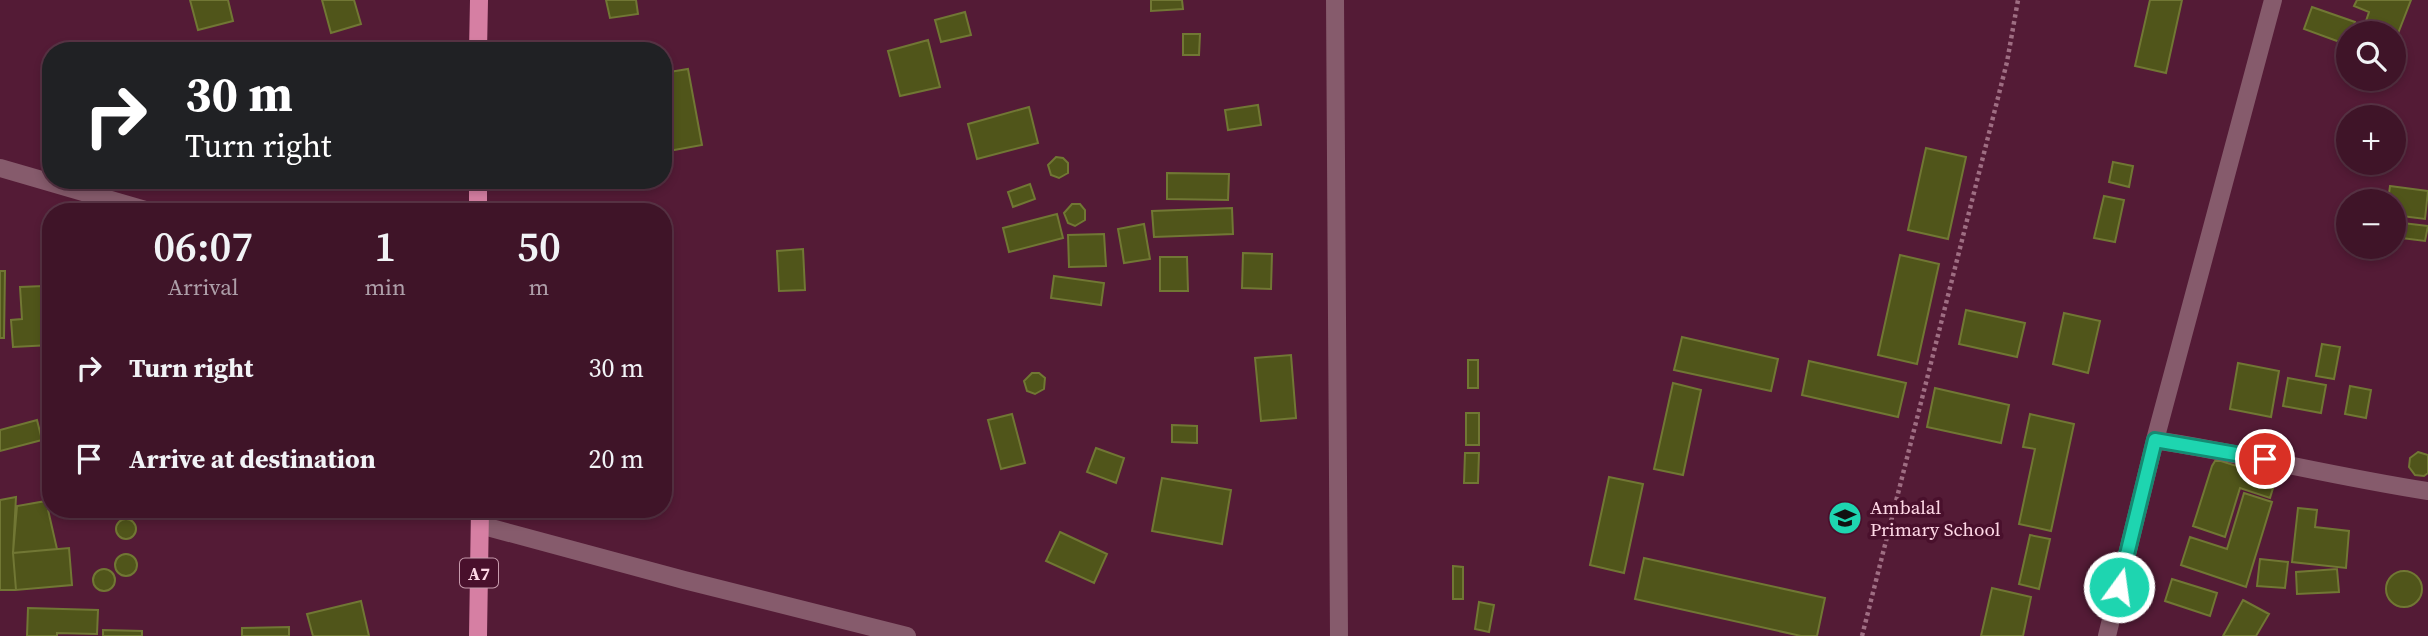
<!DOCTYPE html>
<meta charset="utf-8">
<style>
body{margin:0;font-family:"Source Serif 4",serif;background:#461d30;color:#f1f3f6;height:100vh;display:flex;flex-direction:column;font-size:26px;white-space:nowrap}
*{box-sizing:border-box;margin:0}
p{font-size:23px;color:#ad9ea8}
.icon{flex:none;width:38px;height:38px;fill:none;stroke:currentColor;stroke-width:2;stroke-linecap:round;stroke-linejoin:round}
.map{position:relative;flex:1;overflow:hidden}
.panel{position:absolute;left:42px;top:203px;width:630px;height:315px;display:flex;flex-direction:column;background:#3f1428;border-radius:28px;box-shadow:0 4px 10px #0003,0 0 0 2px #583345}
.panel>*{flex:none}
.top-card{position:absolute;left:42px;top:42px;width:630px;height:147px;border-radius:28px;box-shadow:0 4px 10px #0003,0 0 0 2px #583345;background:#202124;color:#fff;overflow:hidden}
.controls{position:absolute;left:2336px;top:21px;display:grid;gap:14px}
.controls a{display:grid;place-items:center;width:70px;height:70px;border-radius:50%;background:#3f1428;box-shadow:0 4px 10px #0003,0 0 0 2px #583345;font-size:35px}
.pin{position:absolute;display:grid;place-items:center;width:60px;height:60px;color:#fff;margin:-30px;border:4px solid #fff;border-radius:50%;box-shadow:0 2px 7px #0007}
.me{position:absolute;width:77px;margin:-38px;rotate:14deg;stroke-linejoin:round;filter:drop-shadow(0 0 5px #0008)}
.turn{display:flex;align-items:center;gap:24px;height:147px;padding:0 28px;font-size:32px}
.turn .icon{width:91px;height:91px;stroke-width:2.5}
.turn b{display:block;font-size:49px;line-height:60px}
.eta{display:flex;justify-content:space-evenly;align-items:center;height:119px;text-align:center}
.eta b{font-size:42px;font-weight:600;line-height:49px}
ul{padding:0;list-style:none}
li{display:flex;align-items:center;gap:21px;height:91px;padding:0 28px}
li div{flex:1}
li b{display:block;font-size:26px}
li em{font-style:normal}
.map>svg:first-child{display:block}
.building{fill:#50551a;stroke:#717734;stroke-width:2}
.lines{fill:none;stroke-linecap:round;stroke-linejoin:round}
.path{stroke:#9f6e83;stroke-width:4.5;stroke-dasharray:3.5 3.5;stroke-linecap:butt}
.minor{stroke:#865b6c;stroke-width:18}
.primary{stroke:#d67fa3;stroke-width:18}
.route-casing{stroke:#148a72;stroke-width:18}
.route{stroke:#1ed5b0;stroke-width:12}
.labels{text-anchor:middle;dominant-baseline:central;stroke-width:7;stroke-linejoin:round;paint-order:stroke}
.shield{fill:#49102c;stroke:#c89cae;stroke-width:2}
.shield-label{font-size:18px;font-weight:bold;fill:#fed8e6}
.poi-label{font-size:19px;fill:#fed8e6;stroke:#49102c;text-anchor:start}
</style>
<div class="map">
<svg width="2428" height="636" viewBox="0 0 2428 636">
<rect width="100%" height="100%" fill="#541b36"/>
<!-- building -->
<path class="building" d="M190 0H228L233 21 198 30Z
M322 0H354L361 24 331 33Z
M606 0H636L638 14 610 18Z
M1151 0H1182L1183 9 1151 11Z
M2150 0H2182L2166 73 2135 66Z
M2357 0H2411L2397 36 2365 24 2369 12 2354 6Z
M2312 7 2355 22 2352 33H2348V45L2304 29Z
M965 12 971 35 941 42 935 20Z
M1183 34H1200L1199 55H1183Z
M928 40 940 87 900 96 888 51Z
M688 69 702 145 663 152V73Z
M1258 105 1261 125 1228 130 1225 110Z
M1029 107 1038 143 977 159 968 124Z
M1926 148 1966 157 1948 239 1908 230Z
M1056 157 1063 158 1068 163V173L1059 178 1051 175 1048 165Z
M2113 162 2133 166 2129 187 2109 182Z
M1167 173 1229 174 1228 200 1167 199Z
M1030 184 1035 199 1013 207 1008 192Z
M2390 186 2428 191 2425 219 2394 215V201H2388Z
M2104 196 2124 200 2115 242 2094 238Z
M1072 204H1080L1085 210V220L1075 226 1068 223 1064 213Z
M1232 208 1233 234 1154 237 1152 211Z
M1057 214 1063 238 1009 252 1003 228Z
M2394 222 2428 226 2425 241 2394 237Z
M1144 224 1150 259 1124 263 1118 229Z
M1104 234 1106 266 1069 267 1068 235Z
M803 249 805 290 779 291 777 251Z
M1243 253 1272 254 1271 289 1242 288Z
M1900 255 1939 264 1917 364 1878 355Z
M1160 257H1187L1188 291H1160Z
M0 271H5L4 338H0Z
M1054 276 1104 283 1101 305 1051 298Z
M43 286 46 320H51V345L13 347 11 320 22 319 20 287Z
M1966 310 2025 323 2017 357 1959 344Z
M2064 313 2100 321 2088 373 2053 364Z
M1682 337 1778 359 1771 391 1674 370Z
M2322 344 2340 347 2334 379 2316 376Z
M1291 355 1296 418 1261 421 1255 358Z
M1468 360H1478V388H1468Z
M1809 361 1906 383 1898 417 1802 395Z
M2238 363 2279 371 2271 417 2230 409Z
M1032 373H1039L1045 378 1044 389 1035 394 1027 391 1024 381Z
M2288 378 2326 385 2321 413 2283 406Z
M1673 383 1701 390 1683 475 1654 469Z
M2350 386 2371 390 2366 418 2345 414Z
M1935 388 2009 405 2001 443 1927 427Z
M1466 413H1479V445H1466Z
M1012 414 1025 463 1001 469 988 420Z
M2030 414 2074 424 2051 531 2019 524 2035 449 2023 447Z
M37 420 42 440 0 451V430Z
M1172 425 1197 426V443L1172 442Z
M1096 448 1124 458 1116 483 1087 472Z
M2418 452 2428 455V473L2424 476 2415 475 2409 467 2410 458Z
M1465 453H1479L1478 483H1464Z
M2215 461H2221L2265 475 2262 484 2273 488 2270 498 2240 488 2225 537 2193 526 2212 466Z
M1609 477 1643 484 1624 573 1590 565Z
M1162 478 1231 490 1222 544 1152 531Z
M2244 493 2272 502 2246 587 2181 565 2190 537 2227 549Z
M16 497 13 553 16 590H0V500Z
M46 501 57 549 13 553 17 506Z
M2298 508 2317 510 2315 527 2349 531 2346 568 2292 562Z
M116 529a10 10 0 1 1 20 0a10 10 0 1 1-20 0Z
M1060 532 1107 554 1094 583 1046 561Z
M2030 535 2050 539 2039 589 2019 584Z
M69 548 72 585 16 590 13 553Z
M115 565a11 11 0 1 1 22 0a11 11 0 1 1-22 0Z
M1644 558 1825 598 1817 636H1801L1635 599Z
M2260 559 2288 562 2285 588 2257 586Z
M1453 566 1463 567V599H1453Z
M2337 569 2339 592 2297 594 2296 572Z
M93 580a11 11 0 1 1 22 0a11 11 0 1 1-22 0Z
M2386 589a18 18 0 1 1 36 0a18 18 0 1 1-36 0Z
M2172 579 2217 593 2210 616 2165 601Z
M1992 588 2031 597 2023 636H1981Z
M2243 600 2269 614 2256 636H2223Z
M361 601 369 636H313L307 614Z
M1479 602 1494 605 1489 632 1475 629Z
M28 608 98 610 97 634 57 633V636H27Z
M289 627V636H242V628Z
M103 630 142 631V636H103Z"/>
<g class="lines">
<!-- path -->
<path class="path" d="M1862 636 2007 62 2018 0"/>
<!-- minor -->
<path class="minor" d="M1335 0 1339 636
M0 168 152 212
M2155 440C2246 454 2336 477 2428 491
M480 525 684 580 907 636
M2107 636 2155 440 2273 0"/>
<!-- primary -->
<path class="primary" d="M478 51 479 0
M478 212V180
M478 636 480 509"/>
</g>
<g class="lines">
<defs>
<path id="route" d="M2119 587 2155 440 2265 459"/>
</defs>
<!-- route casing -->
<use href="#route" class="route-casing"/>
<!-- route -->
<use href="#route" class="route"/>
</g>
<!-- icons -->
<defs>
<symbol id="school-disc" viewBox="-11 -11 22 22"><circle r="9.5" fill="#1ed5b0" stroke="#49102c"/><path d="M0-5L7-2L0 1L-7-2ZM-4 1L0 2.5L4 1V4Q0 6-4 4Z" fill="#111"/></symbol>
</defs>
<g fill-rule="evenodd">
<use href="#school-disc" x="1826" y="499" width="38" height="38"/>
</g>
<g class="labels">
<!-- shield labels -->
<rect class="shield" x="460" y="558.5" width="38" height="29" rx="5"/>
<g class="shield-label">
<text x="479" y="573">A7</text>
</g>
<!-- poi labels -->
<g class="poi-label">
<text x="1870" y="507">Ambalal<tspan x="1870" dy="22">Primary School</tspan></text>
</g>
</g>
</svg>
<div class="controls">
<a><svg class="icon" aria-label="search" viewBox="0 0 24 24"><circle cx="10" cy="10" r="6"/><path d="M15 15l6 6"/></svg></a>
<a>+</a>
<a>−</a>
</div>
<div class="pin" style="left:2265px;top:459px;background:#d93025"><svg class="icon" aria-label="arrive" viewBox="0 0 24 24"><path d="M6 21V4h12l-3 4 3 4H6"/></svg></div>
<svg class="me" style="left:2119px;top:587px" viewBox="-20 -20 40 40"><circle r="17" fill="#1ed5b0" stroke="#fff" stroke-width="3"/><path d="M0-11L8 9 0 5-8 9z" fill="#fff"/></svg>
<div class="top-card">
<div class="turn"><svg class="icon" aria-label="right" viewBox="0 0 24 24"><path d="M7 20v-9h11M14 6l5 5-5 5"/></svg><div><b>30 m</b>Turn right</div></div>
</div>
<section class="panel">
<div class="eta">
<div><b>06:07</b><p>Arrival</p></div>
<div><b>1</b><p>min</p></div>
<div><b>50</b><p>m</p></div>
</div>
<ul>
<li><svg class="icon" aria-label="right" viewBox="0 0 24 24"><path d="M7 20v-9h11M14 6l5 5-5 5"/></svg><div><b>Turn right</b></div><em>30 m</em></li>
<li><svg class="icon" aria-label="arrive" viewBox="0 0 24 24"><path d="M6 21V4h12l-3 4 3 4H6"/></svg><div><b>Arrive at destination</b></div><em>20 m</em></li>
</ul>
</section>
</div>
